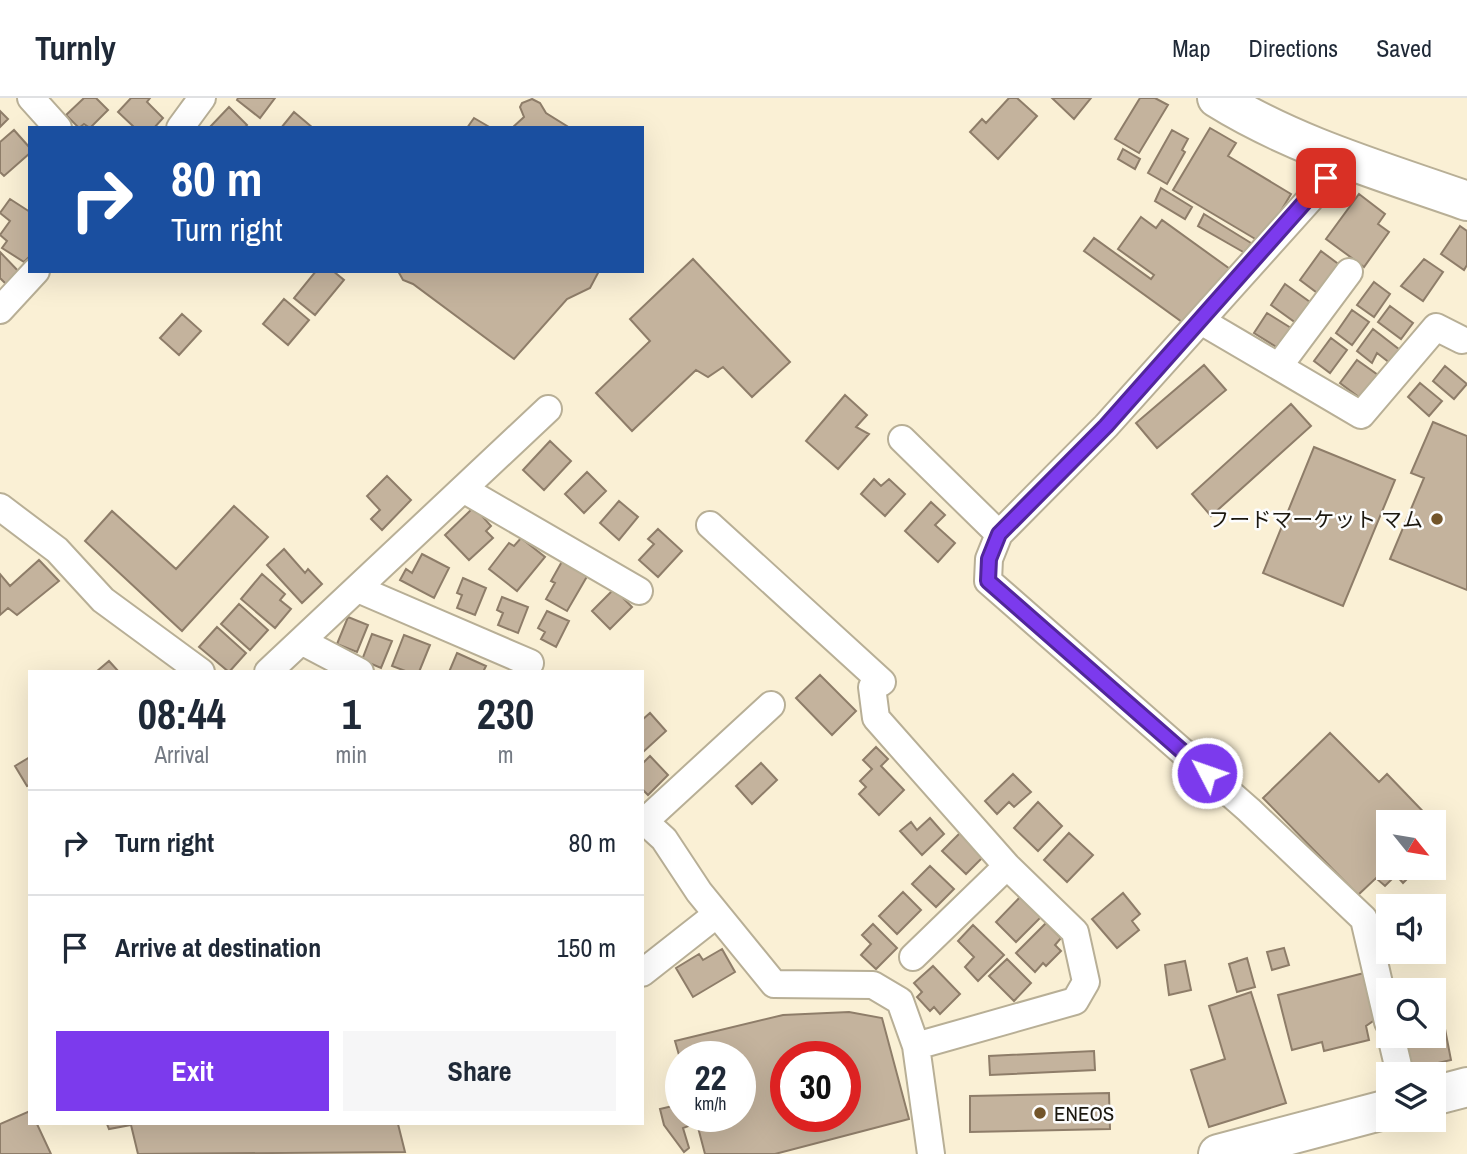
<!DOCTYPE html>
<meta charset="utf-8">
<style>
body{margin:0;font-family:"Archivo Narrow","Noto Sans JP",sans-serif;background:#f6f6f7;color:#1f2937;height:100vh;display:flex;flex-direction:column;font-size:26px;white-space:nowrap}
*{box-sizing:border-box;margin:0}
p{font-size:23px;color:#747a83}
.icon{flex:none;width:38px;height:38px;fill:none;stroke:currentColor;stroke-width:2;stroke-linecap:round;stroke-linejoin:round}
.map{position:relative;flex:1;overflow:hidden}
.side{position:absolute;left:28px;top:572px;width:616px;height:455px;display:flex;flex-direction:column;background:#fff;border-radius:0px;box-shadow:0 7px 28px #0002}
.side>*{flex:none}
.banner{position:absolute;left:28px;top:28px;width:616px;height:147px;border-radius:0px;box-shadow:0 7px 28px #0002;background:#1a4fa0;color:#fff;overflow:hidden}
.needle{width:46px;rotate:120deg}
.tools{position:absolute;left:1376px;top:712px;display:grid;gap:14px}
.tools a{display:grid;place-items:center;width:70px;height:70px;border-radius:0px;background:#fff;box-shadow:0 7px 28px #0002;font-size:35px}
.speed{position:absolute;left:665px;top:943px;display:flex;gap:14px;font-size:35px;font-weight:700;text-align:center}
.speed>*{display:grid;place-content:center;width:91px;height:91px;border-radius:50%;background:#fff;box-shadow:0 7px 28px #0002;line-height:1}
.speed small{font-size:18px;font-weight:400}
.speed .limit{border:10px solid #d22;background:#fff;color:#111}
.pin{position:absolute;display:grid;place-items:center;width:60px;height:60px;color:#fff;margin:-30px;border-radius:14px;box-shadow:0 4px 10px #0006}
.me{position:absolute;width:77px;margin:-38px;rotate:311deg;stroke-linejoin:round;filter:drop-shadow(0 0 5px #0008)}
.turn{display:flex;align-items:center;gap:24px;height:147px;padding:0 28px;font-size:32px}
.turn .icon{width:91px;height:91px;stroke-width:2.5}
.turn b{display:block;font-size:49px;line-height:60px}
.eta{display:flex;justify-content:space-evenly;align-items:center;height:119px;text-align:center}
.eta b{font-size:42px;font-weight:800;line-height:49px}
.action{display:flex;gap:14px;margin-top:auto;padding:14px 28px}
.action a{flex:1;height:80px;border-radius:0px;background:#7c3aed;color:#fff;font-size:28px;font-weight:800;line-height:80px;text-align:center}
.action a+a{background:#f6f6f7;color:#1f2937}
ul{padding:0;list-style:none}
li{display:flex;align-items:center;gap:21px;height:105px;padding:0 28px;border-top:2px solid #e0e1e3}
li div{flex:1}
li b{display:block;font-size:26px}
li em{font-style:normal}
header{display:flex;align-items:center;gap:42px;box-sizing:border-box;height:98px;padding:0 35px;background:#fff;border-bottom:2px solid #e0e1e3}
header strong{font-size:33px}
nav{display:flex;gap:38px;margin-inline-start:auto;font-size:24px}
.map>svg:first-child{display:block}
.building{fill:#c4b39d;stroke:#8e7d69;stroke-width:2;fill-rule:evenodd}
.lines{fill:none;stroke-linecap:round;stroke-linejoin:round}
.street-casing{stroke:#b8af96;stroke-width:30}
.secondary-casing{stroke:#b8af96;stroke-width:42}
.street{stroke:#fff;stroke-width:26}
.secondary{stroke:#fff;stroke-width:38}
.route-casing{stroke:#51269a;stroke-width:18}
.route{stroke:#7c3aed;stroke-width:12}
.poi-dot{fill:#73552a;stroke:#fdfdfd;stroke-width:2.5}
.labels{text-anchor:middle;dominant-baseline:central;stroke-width:5;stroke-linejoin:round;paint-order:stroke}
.poi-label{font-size:21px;fill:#1c180f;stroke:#fdfdfd;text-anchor:end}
</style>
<header>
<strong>Turnly</strong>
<nav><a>Map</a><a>Directions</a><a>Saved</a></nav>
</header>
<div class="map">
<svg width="1467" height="1056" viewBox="0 0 1467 1056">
<rect width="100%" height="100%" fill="#faf0d5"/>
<!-- building -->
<path class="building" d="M84 0H96L108 12 90 30 84 26 79 30 66 17Z
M131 0H150L147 4 163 20 154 30H135L118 14Z
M238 0H275L260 20 237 2Z
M1009 0H1017L1037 18 998 61 970 34 982 21 986 25Z
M1052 0H1091L1074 21Z
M1140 0H1155L1168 7 1139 55 1115 41Z
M532 1 540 5 546 15 570 30H512L524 19 520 9 522 5Z
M229 9 247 27 244 30H209Z
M0 13 8 21 0 29Z
M294 14 313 30H281Z
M474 20 491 30H467Z
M1210 30 1236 45 1228 58 1291 96 1262 145 1173 92Z
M14 32 30 50V55L4 78 0 74V44Z
M1172 32 1188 41 1182 52 1185 54 1167 86 1148 75Z
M1123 51 1140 61 1135 71 1118 61Z
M1161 90 1192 109 1185 121 1155 103Z
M1359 96 1385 116 1378 126 1389 134 1364 169 1326 141Z
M10 101 30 114V158L24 164 2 150 7 143 0 137 10 123 0 115Z
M1204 116 1251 145 1245 155 1198 128Z
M1141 119 1156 130 1162 122 1230 171 1189 229 1084 153 1094 140 1151 181 1154 177 1118 151Z
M1460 128 1467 133V167L1464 172 1441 156Z
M1321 153 1341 168 1320 197 1300 182Z
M0 154 22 177 9 189 0 180Z
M693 161 790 264 752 299 723 269 708 279 696 272 632 333 596 295 650 243 630 221Z
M1424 161 1443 174 1423 203 1401 188Z
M316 173H333L344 182 315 217 294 200Z
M398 173H599L590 190 567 201 514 261 413 186 403 182Z
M1374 184 1390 196 1374 219 1357 207Z
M1285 186 1310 204 1296 225 1271 207Z
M284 201 309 222 288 247 263 226Z
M1390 208 1413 225 1401 241 1378 224Z
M1352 212 1369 224 1352 247 1336 235Z
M1267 215 1291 230 1278 250 1254 235Z
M182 216 201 233 179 257 160 240Z
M1373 231 1400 252 1390 265 1377 255 1372 265 1357 253Z
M1331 240 1347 252 1330 275 1314 263Z
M1357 262 1378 277 1360 300 1340 285Z
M1204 267 1226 292 1157 350 1136 325Z
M1445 268 1467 286 1454 301 1433 283Z
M1420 285 1442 303 1429 318 1408 299Z
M845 297 867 317 856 329 869 336 838 371 806 343Z
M1291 306 1311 328 1211 418 1192 396Z
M1433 324 1467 338V492L1390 461 1424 380 1411 375Z
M550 343 571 363 544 392 523 372Z
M1314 349 1395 382 1343 508 1263 475Z
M587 374 606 393 584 415 565 396Z
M387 378 411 402 382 432 371 421 380 412 367 398Z
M874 381 881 388 889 381 905 396 885 418 861 396Z
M619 403 638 419 619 442 600 425Z
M931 404 945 417 935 427 955 445 938 464 905 433Z
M234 408 268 439 182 533 85 443 112 413 176 471Z
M474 409 491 428 486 433 493 440 469 462 445 437Z
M658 431 682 453 658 479 639 462 654 446 648 441Z
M521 440 545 459 517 493 489 471 509 445 514 448Z
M284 451 305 475 308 471 322 486 302 505 267 467Z
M422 456 449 470 434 500 400 482 406 471 412 475Z
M564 460 589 475 567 513 546 501 555 485 551 483Z
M39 462 59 483 17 517 8 510 0 517V476L10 488Z
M262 476 285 496 280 502 291 511 275 530 241 501Z
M463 480 486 490 475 517 457 510 462 497 457 495Z
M614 491 632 509 610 531 592 513Z
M502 499 528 509 518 535 498 527 503 515 497 512Z
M239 506 268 532 250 552 221 526Z
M547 513 569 523 556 549 541 541 545 534 538 530Z
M348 519 368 527 357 554 337 546Z
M217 529 246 555 229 574 199 549Z
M372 536 392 543 381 570 362 562Z
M404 537 430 547 419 574H408L392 568Z
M457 555 486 568 483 574H449Z
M109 563 119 574H96Z
M820 577 856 613 832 637 796 600Z
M650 615 666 633 642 655V622Z
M1330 635 1379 684 1387 676 1435 726 1388 724V770H1418L1403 785 1396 777 1385 788 1376 780 1358 797 1263 700Z
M876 649 888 661 881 668 904 692 879 717 859 696 866 689 860 683 872 671 863 662Z
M650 658 668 677 648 697 642 691V666Z
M30 659V687L27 688 15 668Z
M761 665 777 682 752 706 736 688Z
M1013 676 1031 694 1014 709 1009 704 997 716 985 703Z
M1038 704 1062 728 1038 753 1014 730Z
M930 720 944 736 922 757 900 733 911 724 917 732Z
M960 735 984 758 966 776 942 753Z
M1069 735 1093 757 1067 784 1044 762Z
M930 768 954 791 936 809 912 786Z
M903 794 921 812 897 836 879 818Z
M1123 795 1140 816 1132 823 1139 832 1117 850 1092 821Z
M1021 798 1041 819 1016 844 996 824Z
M1046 825 1061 840 1055 847 1061 853 1046 868 1043 865 1035 874 1016 855Z
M873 826 897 850 876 871 861 857 871 846 862 837Z
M973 827 1004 857 978 883 965 869 974 859 958 843Z
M1284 850 1289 867 1272 872 1267 854Z
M722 851 735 874 693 899 676 870 699 856 703 862Z
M1247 860 1255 889 1237 894 1229 866Z
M1007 861 1031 885 1014 903 989 878Z
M1185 863 1191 892 1169 897 1165 867Z
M933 868 960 896 940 916 934 909 930 913 917 899 922 894 914 885Z
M1364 875 1376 921 1366 928 1369 942 1324 953 1322 944 1292 952 1278 897Z
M1251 894 1286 1005 1209 1029 1191 972 1225 961 1209 908Z
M1441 910 1451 962 1408 972 1401 938H1433V912Z
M849 914 882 920 909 1021 775 1056H705L695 1018H740V959H681V964L675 943 783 917ZM786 959H845V1018H786Z
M1094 953 1095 972 990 977 989 958Z
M1109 995 1110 1031 970 1034V998Z
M681 1006V1018H691L694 1026 683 1030 689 1050 684 1054 664 1027 660 1011Z
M30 1013V1026H37L51 1056H0V1026Z
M107 1026H398L405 1054 138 1056 131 1027 109 1031Z"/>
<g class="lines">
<defs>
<path id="street" d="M31 0 58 30
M180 30 202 0
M1341 60 1310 101 1106 328 999 436 989 461 988 483 1249 712 1364 821 1388 924
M0 212 36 173
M1201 223 1361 317 1436 229 1462 242
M1279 268 1349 174
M902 341 999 436
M463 391 639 493
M0 409 57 452 103 502 201 574
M710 427 882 584 872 589 876 620 1007 768 1075 834 1086 884 1075 903 916 948
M358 491 530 565
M303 544 360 574
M268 574 548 311
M642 721 664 741 699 794 774 886 873 887 900 903 916 948 931 1056
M645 723 771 607
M913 859 1007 768
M642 875 717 816
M1391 938 1400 976"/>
<path id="secondary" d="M1217 0C1294 48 1382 73 1467 103
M1433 998 1467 989
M1218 1056 1388 1011"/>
</defs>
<!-- street casing -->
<use href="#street" class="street-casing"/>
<!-- secondary casing -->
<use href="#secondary" class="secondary-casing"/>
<!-- street -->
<use href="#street" class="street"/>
<!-- secondary -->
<use href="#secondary" class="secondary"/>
</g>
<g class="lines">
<defs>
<path id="route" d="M1207 675 988 483 989 461 999 436 1106 328 1326 80"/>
</defs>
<!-- route casing -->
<use href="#route" class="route-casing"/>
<!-- route -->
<use href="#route" class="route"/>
</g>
<!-- markers -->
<g class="poi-dot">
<circle cx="1437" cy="421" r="7"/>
<circle cx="1040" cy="1015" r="7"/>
</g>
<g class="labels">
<!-- poi labels -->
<g class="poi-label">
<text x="1423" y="421">フードマーケット マム</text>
<text x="1054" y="1015" text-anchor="start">ENEOS</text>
</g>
</g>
</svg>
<div class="tools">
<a><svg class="needle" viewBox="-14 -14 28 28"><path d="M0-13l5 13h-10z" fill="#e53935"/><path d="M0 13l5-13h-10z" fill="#747a83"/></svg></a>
<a><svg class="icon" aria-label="sound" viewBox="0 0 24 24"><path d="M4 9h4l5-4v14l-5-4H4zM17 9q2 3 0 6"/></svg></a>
<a><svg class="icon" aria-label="search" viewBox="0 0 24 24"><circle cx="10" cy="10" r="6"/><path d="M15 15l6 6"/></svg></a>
<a><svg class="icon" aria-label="layers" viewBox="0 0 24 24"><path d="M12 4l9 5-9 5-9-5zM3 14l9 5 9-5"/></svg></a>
</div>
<div class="speed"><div>22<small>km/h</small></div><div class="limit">30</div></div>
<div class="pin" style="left:1326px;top:80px;background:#d93025"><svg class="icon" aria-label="arrive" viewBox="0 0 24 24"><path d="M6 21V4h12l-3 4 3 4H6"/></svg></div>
<svg class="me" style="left:1207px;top:675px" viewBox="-20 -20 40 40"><circle r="17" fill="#7c3aed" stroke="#fff" stroke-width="3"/><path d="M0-11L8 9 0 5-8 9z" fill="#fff"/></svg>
<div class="banner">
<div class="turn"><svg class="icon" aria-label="right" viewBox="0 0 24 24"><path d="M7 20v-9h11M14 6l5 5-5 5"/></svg><div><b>80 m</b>Turn right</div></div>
</div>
<section class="side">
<div class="eta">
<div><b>08:44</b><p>Arrival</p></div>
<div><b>1</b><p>min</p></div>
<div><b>230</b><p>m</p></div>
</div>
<ul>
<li><svg class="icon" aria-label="right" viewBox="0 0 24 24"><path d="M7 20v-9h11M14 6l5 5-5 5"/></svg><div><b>Turn right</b></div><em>80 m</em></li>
<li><svg class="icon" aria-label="arrive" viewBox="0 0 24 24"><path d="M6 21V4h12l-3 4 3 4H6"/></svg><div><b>Arrive at destination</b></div><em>150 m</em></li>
</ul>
<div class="action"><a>Exit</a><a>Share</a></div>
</section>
</div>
